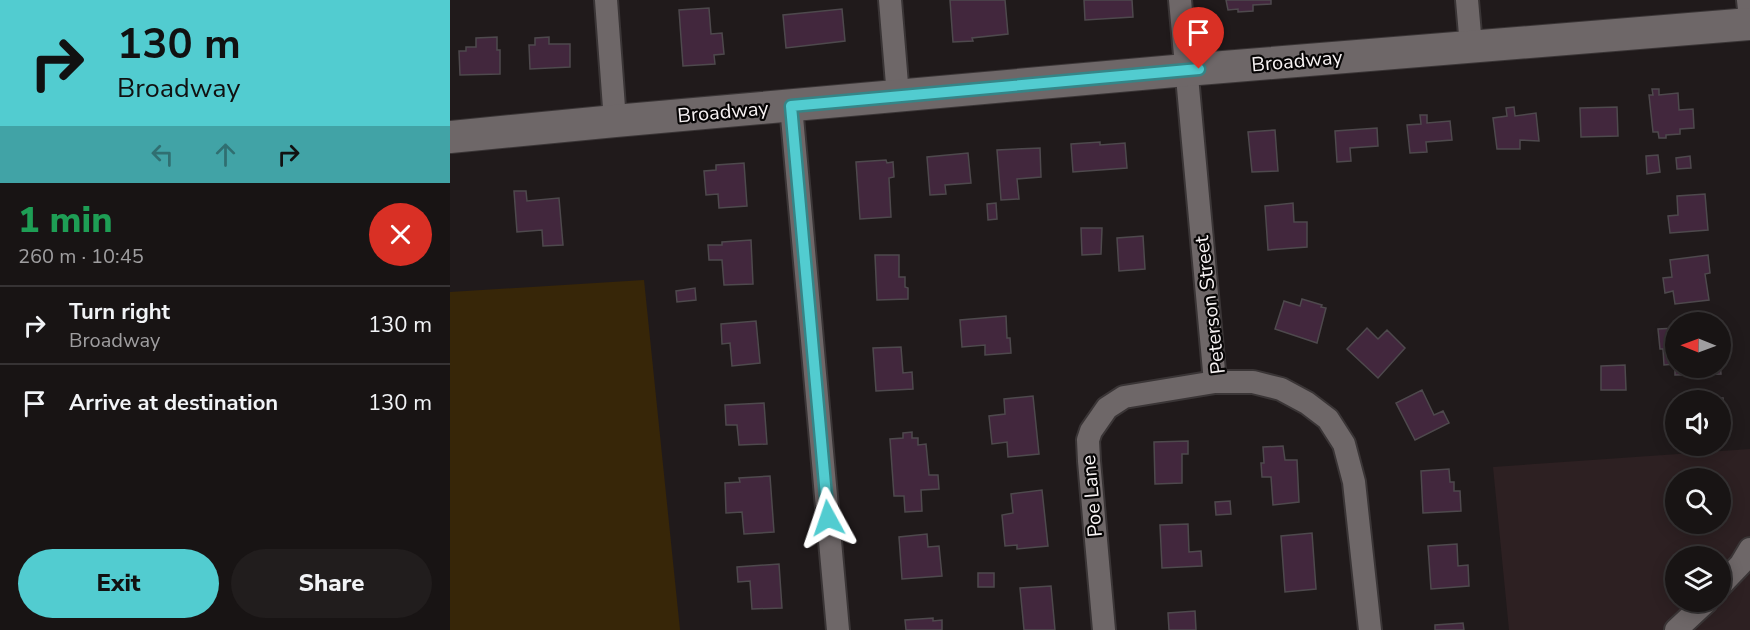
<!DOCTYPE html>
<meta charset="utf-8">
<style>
body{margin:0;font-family:"Nunito Sans",sans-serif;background:#211d1d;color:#f1f3f6;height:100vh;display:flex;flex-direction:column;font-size:22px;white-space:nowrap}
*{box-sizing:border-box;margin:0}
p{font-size:20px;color:#9f9ea0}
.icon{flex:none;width:33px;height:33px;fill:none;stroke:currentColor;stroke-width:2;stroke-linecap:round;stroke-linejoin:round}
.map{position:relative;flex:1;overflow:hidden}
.sheet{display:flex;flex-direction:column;background:#181414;width:450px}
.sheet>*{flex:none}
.top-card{background:#52ccd0;color:#111;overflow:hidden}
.needle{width:39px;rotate:271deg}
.buttons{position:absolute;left:1215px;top:312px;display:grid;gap:12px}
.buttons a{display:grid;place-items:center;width:66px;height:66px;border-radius:50%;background:#181414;box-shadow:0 3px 15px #0003,0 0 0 2px #363334;font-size:30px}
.pin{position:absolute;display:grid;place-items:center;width:51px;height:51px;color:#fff;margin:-62px -26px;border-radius:50% 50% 50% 0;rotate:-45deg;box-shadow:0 0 6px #0007}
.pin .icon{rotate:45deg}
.me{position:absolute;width:66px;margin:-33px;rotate:355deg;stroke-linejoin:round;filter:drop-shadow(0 0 4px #0008)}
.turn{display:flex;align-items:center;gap:21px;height:126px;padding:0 18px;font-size:27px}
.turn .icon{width:78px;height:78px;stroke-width:2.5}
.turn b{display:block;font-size:42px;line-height:51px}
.lanes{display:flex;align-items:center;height:57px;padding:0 18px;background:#0003;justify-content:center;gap:30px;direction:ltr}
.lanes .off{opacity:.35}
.round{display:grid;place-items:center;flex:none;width:63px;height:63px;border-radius:32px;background:#211d1d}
.head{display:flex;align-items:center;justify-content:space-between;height:102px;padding:0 18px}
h1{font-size:36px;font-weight:800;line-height:45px;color:#1e9e55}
.button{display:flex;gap:12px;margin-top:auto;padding:12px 18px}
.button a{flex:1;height:69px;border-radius:36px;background:#52ccd0;color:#111;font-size:24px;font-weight:800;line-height:69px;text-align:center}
.button a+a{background:#211d1d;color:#f1f3f6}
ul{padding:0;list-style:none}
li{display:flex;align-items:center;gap:18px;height:78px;padding:0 18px;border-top:2px solid #363334}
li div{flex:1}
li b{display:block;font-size:22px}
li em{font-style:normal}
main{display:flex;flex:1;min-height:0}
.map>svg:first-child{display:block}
.built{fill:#2d2022;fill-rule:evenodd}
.green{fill:#372608}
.building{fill:#42273d;stroke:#4e494d;stroke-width:1.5}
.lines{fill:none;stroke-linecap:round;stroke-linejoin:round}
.street-casing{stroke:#3a3536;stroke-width:26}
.secondary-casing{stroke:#3a3536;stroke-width:34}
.street{stroke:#6e6768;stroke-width:22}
.secondary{stroke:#6e6768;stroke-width:32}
.route-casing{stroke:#358587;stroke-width:15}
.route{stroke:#52ccd0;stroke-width:10}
.labels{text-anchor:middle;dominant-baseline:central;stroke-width:4.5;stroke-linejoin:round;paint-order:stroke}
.street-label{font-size:20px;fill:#f8f3f4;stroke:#080606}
</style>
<main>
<section class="sheet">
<div class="top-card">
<div class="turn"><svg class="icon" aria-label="right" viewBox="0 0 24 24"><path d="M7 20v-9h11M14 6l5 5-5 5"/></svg><div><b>130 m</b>Broadway</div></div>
<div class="lanes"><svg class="icon off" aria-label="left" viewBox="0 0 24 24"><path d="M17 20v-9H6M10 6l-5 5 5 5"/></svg><svg class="icon off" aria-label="ahead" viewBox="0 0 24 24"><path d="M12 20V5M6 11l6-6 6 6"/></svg><svg class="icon" aria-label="right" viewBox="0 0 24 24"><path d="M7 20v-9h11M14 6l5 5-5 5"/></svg></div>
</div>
<div class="head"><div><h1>1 min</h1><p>260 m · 10:45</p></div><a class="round" style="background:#d93025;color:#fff"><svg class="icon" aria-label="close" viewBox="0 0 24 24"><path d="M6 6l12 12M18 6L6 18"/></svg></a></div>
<ul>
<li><svg class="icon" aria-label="right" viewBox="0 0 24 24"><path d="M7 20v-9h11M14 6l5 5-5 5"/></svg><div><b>Turn right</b><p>Broadway</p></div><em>130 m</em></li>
<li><svg class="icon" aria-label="arrive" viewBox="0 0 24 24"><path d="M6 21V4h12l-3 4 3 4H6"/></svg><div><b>Arrive at destination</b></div><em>130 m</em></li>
</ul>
<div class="button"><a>Exit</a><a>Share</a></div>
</section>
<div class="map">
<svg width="1300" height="630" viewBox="0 0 1300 630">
<rect width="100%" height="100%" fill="#201a1b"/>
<!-- built -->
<path class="built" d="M1300 449V630H1059L1043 467ZM1226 478H1270V524H1226ZM1226 556H1270V602H1226Z"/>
<!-- green -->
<path class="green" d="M194 280 230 630H0V292Z"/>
<!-- building -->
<path class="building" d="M500 0H555L558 34 522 38 523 41 503 42Z
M634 0H682L683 17 635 20Z
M776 0H821V4L803 5V11L788 12V9L778 10Z
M259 8 261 34 272 33 274 54 264 55 265 64 233 66 229 10Z
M392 9 395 41 336 48 333 15Z
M47 37V50H50V74L10 75 9 51H16V47H26V38Z
M99 37V44H120V67L80 69 79 45H85V38Z
M1202 89H1209V95L1228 93 1229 110 1243 109 1244 128 1230 129V134L1216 135V138H1209L1208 132H1203L1199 95H1203Z
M1064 107 1065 116 1086 113 1089 141 1070 140V149H1047L1043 118 1057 116 1056 108Z
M1167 107 1168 136 1131 137 1130 108Z
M970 115H977V123L1000 121 1002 140 976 142 977 152 960 153 957 125 971 124Z
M927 128 928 146 900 148 901 161 887 162 885 131Z
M825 130 828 171 802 172 798 132Z
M650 142V145L675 143 677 168 623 172 621 144Z
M590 148 591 177 567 179 569 199 551 200 547 150Z
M518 153 521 183 495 185 496 194 480 195 477 157Z
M1208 155 1210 172 1197 174 1196 156Z
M1240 156 1241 168 1227 169 1226 158Z
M436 160 437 163 443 162 444 177 439 178 441 217 410 219 406 162Z
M294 163 297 206 269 208 268 194 256 195 254 171 266 170V165Z
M64 191H76L77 201 109 198 113 245 93 246 92 230 67 232Z
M1255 194 1258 230 1220 233 1218 216 1228 215 1227 196Z
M546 203 547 219 538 220 537 204Z
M843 203 844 222H857V247L818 250 815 206Z
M631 228H652L651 254 632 255Z
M693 236 695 269 669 271 667 238Z
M301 240 303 284 274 285 272 260H259L258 245H272V242Z
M425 255H449V277H455V287L458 288V299L427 300Z
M1258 255 1260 273 1255 274 1259 300 1225 304 1223 291 1215 293 1213 278 1222 277 1220 260Z
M245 288 246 300 227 302 226 291Z
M852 299 872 305 871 307 876 308 867 343 825 329 834 301 850 306Z
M556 316 557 338H560L561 353 535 355V345L512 347 510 320Z
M306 321 310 363 282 366 280 343 272 344 271 324Z
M917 328 928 339 937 330 955 348 928 378 897 349Z
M1226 328V368H1270V363L1271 374 1225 375V364L1214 365 1213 349H1210L1208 329Z
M451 347 453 373 462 372 463 389 426 391 423 348Z
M1175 365 1176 390H1151V366Z
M972 390 984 415 993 411 999 423 965 440 946 403Z
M583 396 589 454 558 457 557 442 542 444 539 416 555 414 554 399Z
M1273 398 1274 419H1277V440H1270V400H1248V399Z
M314 403 317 444 289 445 287 425H276L275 405Z
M462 432V438H468V445L476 444 479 475H488L489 489 471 490 472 511 455 512 454 496H444L440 439 453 438V433Z
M738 441V454H732V483L705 484 704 442Z
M833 446 835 460H847L849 502 823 505 821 477H812L811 463H814L813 447Z
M999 469 1000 482H1004V491H1010L1011 511 973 513 971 471Z
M320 476 324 532 294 534 292 512 276 513 275 483 290 482 289 478Z
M592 490 598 546 567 549V545L555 546 552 515 563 513 561 494Z
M780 501 781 514 766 515 765 502Z
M738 524 739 552 751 551 752 566 712 568 710 525Z
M862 533 866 589 835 592 831 536Z
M477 534 478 547 489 546 492 576 452 579 449 537Z
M1007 544 1008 566 1018 565 1019 586 981 589 978 546Z
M329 564 332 608 302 609 300 581 288 582 287 567Z
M528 573H544V587H528Z
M601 586 605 630H574L570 588Z
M745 611 746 630H719L718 613Z
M483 618V621L492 620V630H456L455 620Z
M1013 623 1014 630H985V625Z"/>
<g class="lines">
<defs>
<path id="street" d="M156 0 165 121
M440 0 448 96
M730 0 765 382
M1017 0 1021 46
M1298 0 1300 18
M341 106 388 630
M1270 586 1291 564 1300 549
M654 630 639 461 638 440 641 431 657 408 674 397 765 382H803L831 389 857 403 878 419 894 444 904 482 920 630
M1226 630 1256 602"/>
<path id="secondary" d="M0 137 165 121 736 70 1300 24"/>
</defs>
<!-- street casing -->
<use href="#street" class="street-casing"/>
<!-- secondary casing -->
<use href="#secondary" class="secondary-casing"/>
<!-- street -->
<use href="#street" class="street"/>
<!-- secondary -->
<use href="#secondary" class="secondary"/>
</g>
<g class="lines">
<defs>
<path id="route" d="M378 518 341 106 749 69"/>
</defs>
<!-- route casing -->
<use href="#route" class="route-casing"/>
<!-- route -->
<use href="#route" class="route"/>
</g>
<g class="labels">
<!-- street labels -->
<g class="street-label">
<text transform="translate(847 61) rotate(-5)">Broadway</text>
<text transform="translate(273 112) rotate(-5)">Broadway</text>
<text transform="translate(760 305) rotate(-97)">Peterson Street</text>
<text transform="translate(642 496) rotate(-95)">Poe Lane</text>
</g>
</g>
</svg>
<div class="buttons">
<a><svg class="needle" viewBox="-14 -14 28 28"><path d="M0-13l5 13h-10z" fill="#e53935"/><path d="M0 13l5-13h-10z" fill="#9f9ea0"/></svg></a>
<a><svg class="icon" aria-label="sound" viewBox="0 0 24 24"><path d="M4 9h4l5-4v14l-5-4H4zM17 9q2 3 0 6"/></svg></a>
<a><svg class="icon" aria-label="search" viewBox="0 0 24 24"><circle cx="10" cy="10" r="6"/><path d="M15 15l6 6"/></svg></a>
<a><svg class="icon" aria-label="layers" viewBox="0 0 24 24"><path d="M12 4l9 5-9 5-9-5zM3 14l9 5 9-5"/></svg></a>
</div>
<div class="pin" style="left:749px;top:69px;background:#d93025"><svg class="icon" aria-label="arrive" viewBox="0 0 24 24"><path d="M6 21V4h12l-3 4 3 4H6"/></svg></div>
<svg class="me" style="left:378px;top:518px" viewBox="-20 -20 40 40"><path d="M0-17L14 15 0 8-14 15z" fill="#52ccd0" stroke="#fff" stroke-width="4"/></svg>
</div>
</main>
